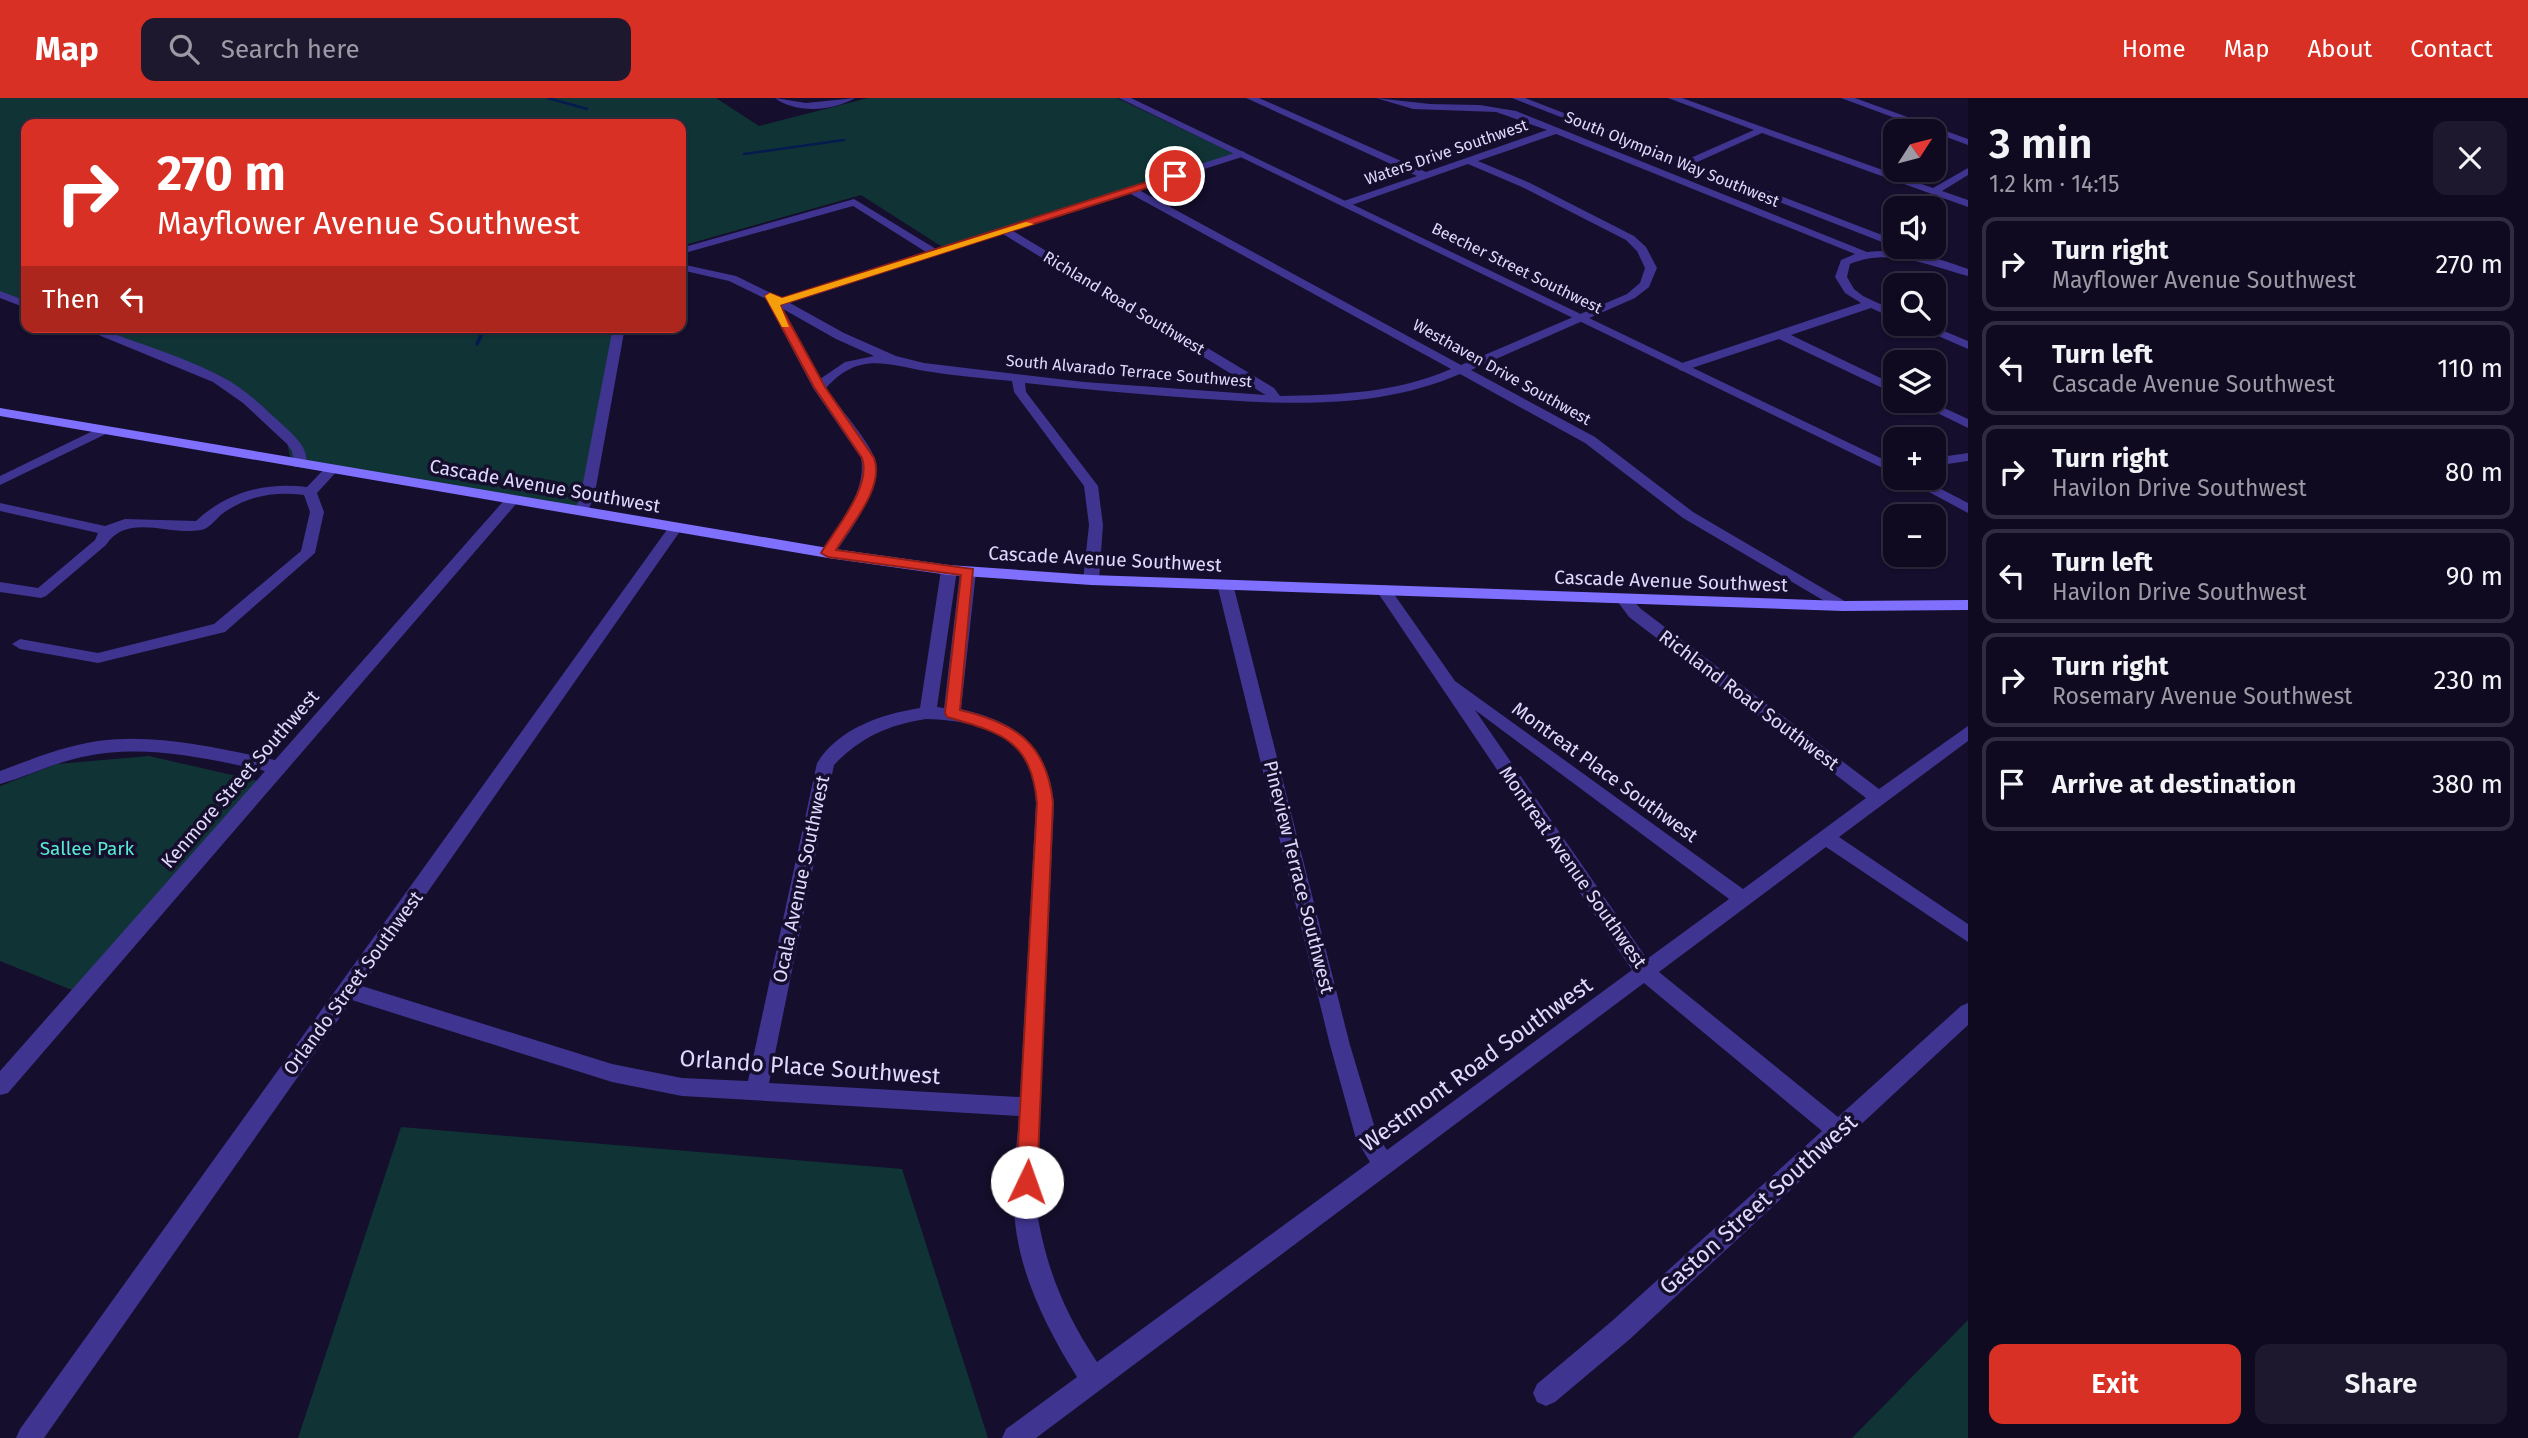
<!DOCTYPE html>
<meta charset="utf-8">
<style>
body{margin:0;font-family:"Fira Sans",sans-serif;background:#1e182e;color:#f1f3f6;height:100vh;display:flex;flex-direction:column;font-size:26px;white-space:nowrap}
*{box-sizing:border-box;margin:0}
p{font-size:23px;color:#9c9aa5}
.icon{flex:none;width:38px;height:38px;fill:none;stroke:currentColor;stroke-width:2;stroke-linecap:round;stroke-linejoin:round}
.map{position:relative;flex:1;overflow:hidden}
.drawer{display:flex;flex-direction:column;background:#100a21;width:560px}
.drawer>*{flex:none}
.hud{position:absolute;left:21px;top:21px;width:665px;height:214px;border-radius:14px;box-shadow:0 2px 5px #0004,0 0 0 2px #302b3f;background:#d93025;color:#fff;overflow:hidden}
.needle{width:46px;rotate:54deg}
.tools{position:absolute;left:1883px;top:21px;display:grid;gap:14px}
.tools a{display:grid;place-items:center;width:63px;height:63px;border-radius:14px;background:#100a21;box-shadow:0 2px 5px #0004,0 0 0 2px #302b3f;font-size:35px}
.pin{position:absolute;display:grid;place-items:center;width:60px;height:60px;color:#fff;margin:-30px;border:4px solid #fff;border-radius:50%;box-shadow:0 2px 7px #0007}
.me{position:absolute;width:77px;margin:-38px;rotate:3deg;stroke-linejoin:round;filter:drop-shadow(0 0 5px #0008)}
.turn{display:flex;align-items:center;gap:24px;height:147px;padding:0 21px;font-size:32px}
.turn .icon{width:91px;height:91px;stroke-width:2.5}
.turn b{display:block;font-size:49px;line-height:60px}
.then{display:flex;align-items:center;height:66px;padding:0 21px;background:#0003;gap:14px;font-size:26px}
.round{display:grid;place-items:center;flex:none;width:74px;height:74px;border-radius:14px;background:#1e182e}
.headline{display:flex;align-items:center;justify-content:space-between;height:119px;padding:0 21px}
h1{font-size:42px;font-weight:600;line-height:52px}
.action{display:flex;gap:14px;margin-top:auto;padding:14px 21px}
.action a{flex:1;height:80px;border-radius:14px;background:#d93025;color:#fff;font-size:28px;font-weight:600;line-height:80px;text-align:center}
.action a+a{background:#1e182e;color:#f1f3f6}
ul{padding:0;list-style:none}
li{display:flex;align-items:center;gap:21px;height:94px;margin:0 14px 10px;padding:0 7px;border:4px solid #302b3f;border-radius:14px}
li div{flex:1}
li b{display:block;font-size:26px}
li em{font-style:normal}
header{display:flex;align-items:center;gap:42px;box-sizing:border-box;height:98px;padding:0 35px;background:#d93025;color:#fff}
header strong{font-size:33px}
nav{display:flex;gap:38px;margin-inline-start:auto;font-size:24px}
.search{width:490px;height:63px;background:#1e182e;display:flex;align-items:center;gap:18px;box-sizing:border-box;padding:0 24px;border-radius:14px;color:#9c9aa5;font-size:26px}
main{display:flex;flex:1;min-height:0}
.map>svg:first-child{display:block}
.green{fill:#103436}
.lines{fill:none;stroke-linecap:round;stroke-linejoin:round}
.stream-far1{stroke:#051a4e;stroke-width:2.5}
.stream{stroke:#051a4e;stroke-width:3.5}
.minor{fill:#3f348f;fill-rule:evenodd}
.tertiary{fill:#3f348f;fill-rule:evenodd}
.secondary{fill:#7f70ff;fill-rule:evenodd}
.route{fill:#d93025;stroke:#8d1f18;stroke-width:2}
.slow{fill:#f59e0b}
.labels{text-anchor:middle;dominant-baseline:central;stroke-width:7;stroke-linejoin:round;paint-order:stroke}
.far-street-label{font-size:16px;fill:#e0d9ff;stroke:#150e2c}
.street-label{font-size:19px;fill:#e0d9ff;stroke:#150e2c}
.park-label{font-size:19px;fill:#57ecd3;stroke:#150e2c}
.near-street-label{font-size:23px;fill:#e0d9ff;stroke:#150e2c}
</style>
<header>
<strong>Map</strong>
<div class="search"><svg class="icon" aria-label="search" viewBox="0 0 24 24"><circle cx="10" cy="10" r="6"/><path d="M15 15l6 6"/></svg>Search here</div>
<nav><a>Home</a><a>Map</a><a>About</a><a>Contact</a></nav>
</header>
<main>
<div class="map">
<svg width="1968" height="1340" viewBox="0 0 1968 1340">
<rect width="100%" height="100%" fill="#150e2c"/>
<!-- green -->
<path class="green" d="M0 0H716L759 28 868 0H1117L1237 57 944 150 861 97 681 148V26H26V208L0 198Z
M83 229H617L586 415 292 368 287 344 237 292Z
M149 658 258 683 77 894 0 863V688L57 666Z
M401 1029 902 1071 988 1340H298Z
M1968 1222V1340H1852Z"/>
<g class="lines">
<!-- stream-far1 -->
<path class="stream-far1" d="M548 0 587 11
M744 56 844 42"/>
<!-- stream -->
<path class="stream" d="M477 246 485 229"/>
<!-- minor -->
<path class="minor" d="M775 0 806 5 855 0C833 13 796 16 775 0Z
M1246 0H1259L1426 74 1547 32 1496 14 1413 11 1376 0 1430 6 1480 7 1516 13 1867 154C1902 150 1936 159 1968 171V178C1930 168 1890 149 1850 166L1847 179 1854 191 1863 198 1895 213V221L1871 210 1791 237 1895 287V296L1779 241 1683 273 1679 272V266L1861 205 1845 195 1835 179 1841 162 1855 156 1556 36 1478 63 1530 85 1634 138 1646 149 1657 170 1649 189 1635 200 1471 272 1595 339 1693 414 1848 505 1851 508 1848 511H1838L1683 420 1585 345 1460 276C1375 313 1281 306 1191 300 1135 296 1080 291 1025 285L1026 294 1098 388 1103 427 1099 482 1091 487 1083 482 1089 427 1084 388 1014 294 1012 283C983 280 954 278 925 273 884 266 859 254 826 290 838 308 869 343 875 361 884 388 848 436 833 458H823L821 455C838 427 867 395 861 360L813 290 766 201 729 183 681 172V166L736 178 781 200 926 154 853 108 681 156V150L854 101 936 151 1241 53 1245 54V58L1139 92 1461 267 1627 196 1640 185 1645 170 1637 153 1626 142 1522 89 1468 66 1349 108H1341V104L1417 78ZM1129 95 1451 271C1396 295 1338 297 1280 298L1274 290 1013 133ZM1003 136 1264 296 1266 297 1084 284 924 265 896 258 844 235 790 205ZM783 211 836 241 874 258 845 264 820 281Z
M1512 0H1525L1686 62 1754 32 1668 0H1682L1933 90 1968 70V77L1942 93 1968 102V109L1762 35 1695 65 1895 142 1897 149H1895Z
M1841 0H1855L1968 41V47Z
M0 193 26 203V210L0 200Z
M1911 226H1927L1968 243V251Z
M79 229H96C136 245 185 259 222 279 246 291 265 311 285 329 296 340 311 352 305 369H295L292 353 287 346 243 305 213 284Z
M613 229H625L594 400 586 416 581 417 574 413 580 400Z
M1913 303H1929L1968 321V330Z
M103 328 110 332 108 335 0 387V378Z
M1968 355V363L1934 368V360Z
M332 367 339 371 317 395 324 414 315 455 225 534 98 565 20 551 12 546 20 541 98 555 214 526 301 453 310 414 304 397C274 393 247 398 222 416 216 421 209 431 201 432 169 438 127 414 106 447L46 498 41 500 0 494V484L38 490 95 442 98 435 0 413V405L105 428 125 421 196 423C227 394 265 384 307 389L327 368Z
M512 398 519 402 517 405 8 995 0 997V973L265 673C206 660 143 645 82 659 54 665 28 678 0 686V673C32 661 64 648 98 643 157 635 217 650 275 662L507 399Z
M676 425 683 429 362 888 612 966 682 980 748 983 817 665C839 630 882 616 920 610L941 472 949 467 957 472 937 609 944 610 960 474 963 471H973L976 474 961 611C1016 624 1047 646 1054 705L1036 1109C1046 1170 1063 1212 1097 1264L1370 1064 1356 1041 1330 947 1217 486 1220 483H1230L1233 486 1350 947 1377 1037 1387 1052 1632 872 1376 492 1384 487 1389 489 1455 583 1743 791 1866 700 1629 519 1615 500 1618 497H1628L1641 511 1879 691 1968 628V643L1839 739 1968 826V844L1826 749 1659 874 1838 1019 1961 908 1968 905V927L1630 1241 1555 1304 1546 1308 1537 1304 1533 1295 1537 1286 1612 1223 1822 1033 1644 885 1036 1340H1002L1006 1331 1077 1279C1045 1228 1016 1170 1014 1109 1012 1079 1017 1048 1019 1018L682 998 612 984 352 902 44 1340H16L20 1331 671 426ZM1475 612 1729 801 1647 861ZM926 621C962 622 1011 629 1029 667 1034 678 1035 692 1036 705L1020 999 769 985 834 667C861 639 888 627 926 621Z"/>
<!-- tertiary -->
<path class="tertiary" d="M1119 0H1131L1895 367V376Z
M1903 380H1920L1968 405V415Z"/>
<!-- secondary -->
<path class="secondary" d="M0 310 828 450 949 467 1091 477 1843 503 1968 502V512L1843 513 1091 487 949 477 828 460 0 318Z"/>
</g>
<!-- route -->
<path class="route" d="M1175 75 1178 80 780 207 825 289 874 360C885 389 851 427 836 452L973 471 960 612C1016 625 1047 646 1053 705L1037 1084 1034 1091 1027 1094 1019 1091 1016 1084 1037 705C1031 642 1002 635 947 619L945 615 961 477 828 459 821 455C836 430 872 388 862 360L814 289 765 198 770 195 782 200Z"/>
<!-- slow -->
<path class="slow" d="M1026 124 1034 126 780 207 789 229H782L765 198 770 195 782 200Z"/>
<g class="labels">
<!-- far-street labels -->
<g class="far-street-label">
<text transform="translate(1446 54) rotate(-19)">Waters Drive Southwest</text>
<text transform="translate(1672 61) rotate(22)">South Olympian Way Southwest</text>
<text transform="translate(1517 170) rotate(26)">Beecher Street Southwest</text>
<text transform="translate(1124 205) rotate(31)">Richland Road Southwest</text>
<text transform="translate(1129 273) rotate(5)">South Alvarado Terrace Southwest</text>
<text transform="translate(1502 274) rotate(29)">Westhaven Drive Southwest</text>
</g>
<!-- street labels -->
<g class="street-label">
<text transform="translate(545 388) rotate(10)">Cascade Avenue Southwest</text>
<text transform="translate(1105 461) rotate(3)">Cascade Avenue Southwest</text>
<text transform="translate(1671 483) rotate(2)">Cascade Avenue Southwest</text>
<text transform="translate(1749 602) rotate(37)">Richland Road Southwest</text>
<text transform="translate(1605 674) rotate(36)">Montreat Place Southwest</text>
<text transform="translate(240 681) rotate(-49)">Kenmore Street Southwest</text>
<text transform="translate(1573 769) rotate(55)">Montreat Avenue Southwest</text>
<text transform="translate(1299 779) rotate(76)">Pineview Terrace Southwest</text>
<text transform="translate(801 781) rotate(-78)">Ocala Avenue Southwest</text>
<text transform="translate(353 885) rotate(-54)">Orlando Street Southwest</text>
</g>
<!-- park labels -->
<g class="park-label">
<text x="87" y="750">Sallee Park</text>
</g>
<!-- near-street labels -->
<g class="near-street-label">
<text transform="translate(1476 966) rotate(-36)">Westmont Road Southwest</text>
<text transform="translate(810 969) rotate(4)">Orlando Place Southwest</text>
<text transform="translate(1758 1106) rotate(-42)">Gaston Street Southwest</text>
</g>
</g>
</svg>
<div class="tools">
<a><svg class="needle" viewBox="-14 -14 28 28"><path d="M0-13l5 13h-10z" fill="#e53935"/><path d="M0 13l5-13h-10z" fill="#9c9aa5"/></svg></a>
<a><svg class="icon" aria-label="sound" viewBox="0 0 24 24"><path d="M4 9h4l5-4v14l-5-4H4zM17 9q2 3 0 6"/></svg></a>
<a><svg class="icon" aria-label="search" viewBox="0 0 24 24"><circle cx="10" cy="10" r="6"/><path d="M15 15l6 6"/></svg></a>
<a><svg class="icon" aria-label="layers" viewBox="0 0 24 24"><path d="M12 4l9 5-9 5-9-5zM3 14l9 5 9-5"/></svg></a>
<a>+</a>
<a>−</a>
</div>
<div class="pin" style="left:1175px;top:78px;background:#d93025"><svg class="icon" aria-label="arrive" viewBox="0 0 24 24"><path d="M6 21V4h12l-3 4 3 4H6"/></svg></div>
<svg class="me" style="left:1027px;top:1084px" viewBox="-20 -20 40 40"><circle r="19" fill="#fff"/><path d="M0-13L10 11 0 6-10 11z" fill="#d93025"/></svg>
<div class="hud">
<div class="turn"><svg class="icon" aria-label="right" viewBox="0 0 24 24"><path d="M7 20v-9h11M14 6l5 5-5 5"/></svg><div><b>270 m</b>Mayflower Avenue Southwest</div></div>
<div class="then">Then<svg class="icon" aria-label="left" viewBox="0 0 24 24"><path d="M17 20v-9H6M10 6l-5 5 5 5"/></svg></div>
</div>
</div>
<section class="drawer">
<div class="headline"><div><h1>3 min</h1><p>1.2 km · 14:15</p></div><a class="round"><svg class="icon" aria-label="close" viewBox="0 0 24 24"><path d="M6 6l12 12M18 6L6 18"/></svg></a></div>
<ul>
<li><svg class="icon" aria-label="right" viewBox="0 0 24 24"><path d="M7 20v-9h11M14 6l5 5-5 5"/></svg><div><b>Turn right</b><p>Mayflower Avenue Southwest</p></div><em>270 m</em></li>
<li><svg class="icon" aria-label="left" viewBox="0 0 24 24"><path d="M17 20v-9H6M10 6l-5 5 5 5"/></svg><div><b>Turn left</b><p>Cascade Avenue Southwest</p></div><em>110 m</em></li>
<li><svg class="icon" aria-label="right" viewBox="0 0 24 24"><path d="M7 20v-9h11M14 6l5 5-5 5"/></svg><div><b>Turn right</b><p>Havilon Drive Southwest</p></div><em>80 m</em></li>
<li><svg class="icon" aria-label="left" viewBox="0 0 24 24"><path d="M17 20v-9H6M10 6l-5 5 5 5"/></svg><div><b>Turn left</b><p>Havilon Drive Southwest</p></div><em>90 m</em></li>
<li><svg class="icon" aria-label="right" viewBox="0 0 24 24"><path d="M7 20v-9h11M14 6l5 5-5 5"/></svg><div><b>Turn right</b><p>Rosemary Avenue Southwest</p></div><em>230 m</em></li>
<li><svg class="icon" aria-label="arrive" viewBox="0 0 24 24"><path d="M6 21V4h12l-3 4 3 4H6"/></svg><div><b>Arrive at destination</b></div><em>380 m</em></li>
</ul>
<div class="action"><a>Exit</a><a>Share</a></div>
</section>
</main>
